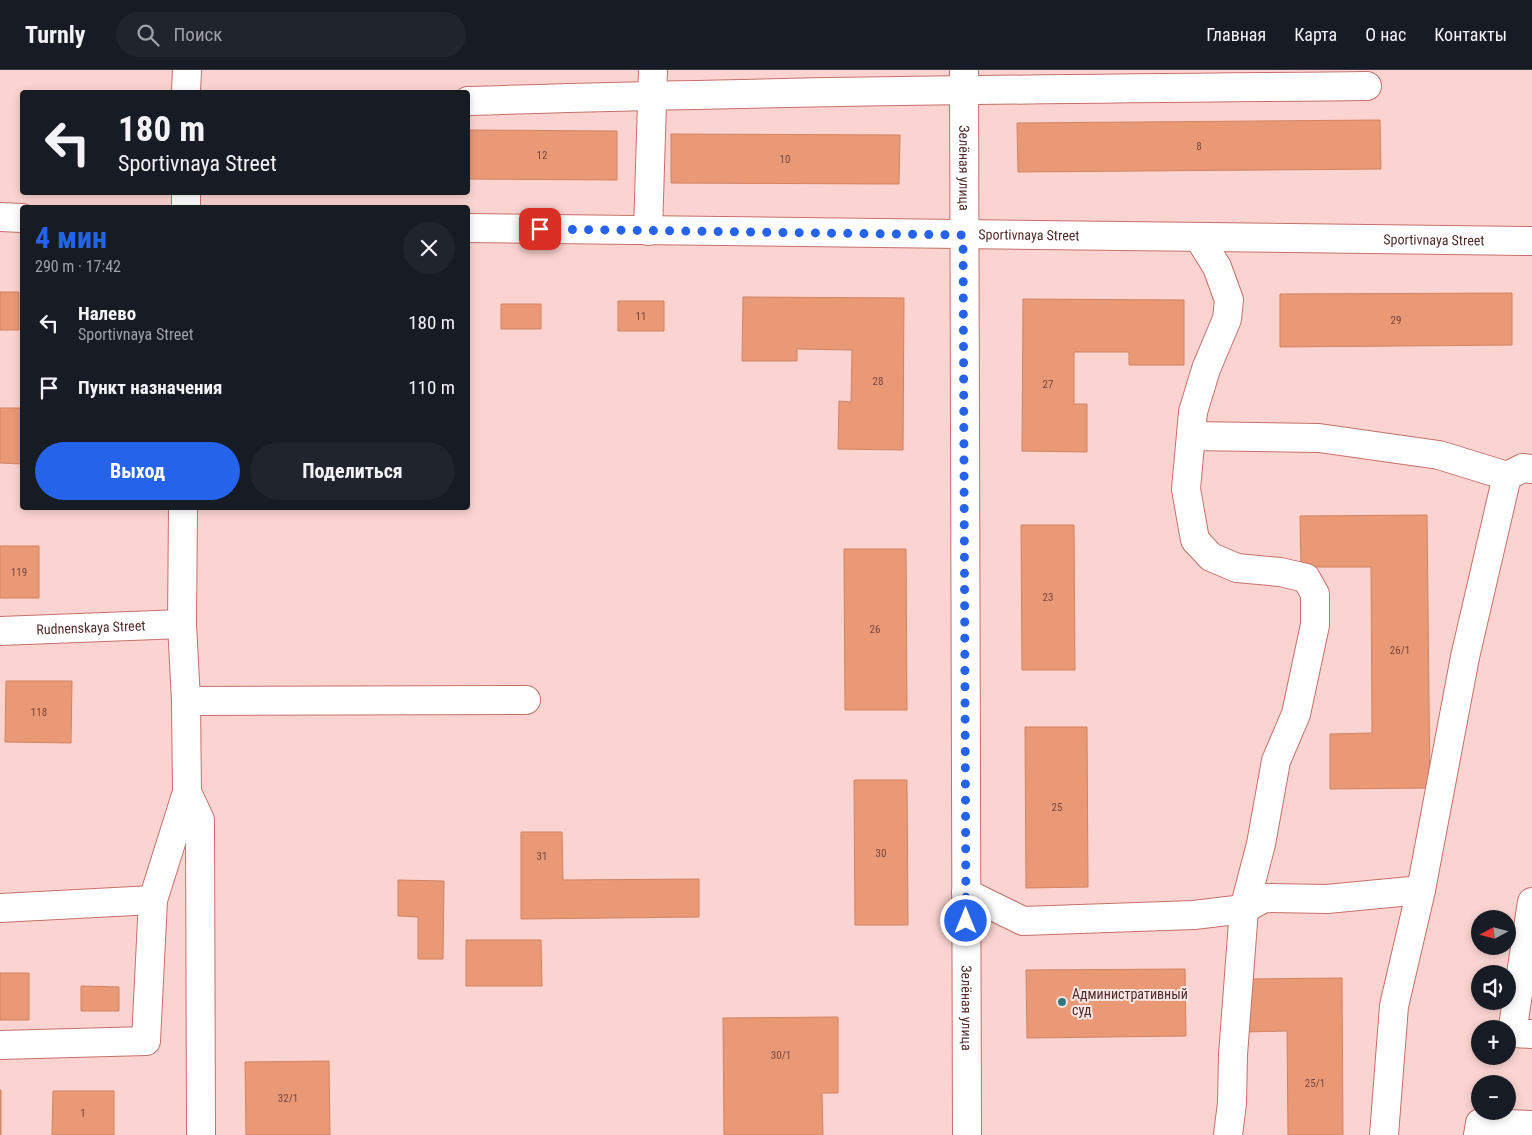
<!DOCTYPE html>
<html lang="ru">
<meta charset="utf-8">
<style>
body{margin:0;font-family:"Roboto Condensed",sans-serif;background:#20242c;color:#f1f3f6;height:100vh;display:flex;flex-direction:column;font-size:19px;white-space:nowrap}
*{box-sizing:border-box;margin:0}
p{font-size:16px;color:#9ea1a6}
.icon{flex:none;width:28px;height:28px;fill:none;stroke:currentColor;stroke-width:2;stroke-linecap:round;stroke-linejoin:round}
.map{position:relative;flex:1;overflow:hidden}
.details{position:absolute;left:20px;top:135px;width:450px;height:305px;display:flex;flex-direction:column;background:#171b24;border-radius:5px;box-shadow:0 2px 8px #0003}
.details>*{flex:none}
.guide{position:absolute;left:20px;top:20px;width:450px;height:105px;border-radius:5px;box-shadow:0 2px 8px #0003;background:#171b24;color:#f1f3f6;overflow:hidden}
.needle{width:32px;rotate:263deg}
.fabs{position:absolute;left:1471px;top:840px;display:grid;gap:10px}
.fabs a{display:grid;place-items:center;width:45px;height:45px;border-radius:50%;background:#171b24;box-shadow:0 2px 8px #0003;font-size:25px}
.pin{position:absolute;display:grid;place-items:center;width:42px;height:42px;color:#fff;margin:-21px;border-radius:10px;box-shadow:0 2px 8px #0006}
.me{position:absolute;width:55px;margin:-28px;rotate:0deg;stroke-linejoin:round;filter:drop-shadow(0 0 4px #0008)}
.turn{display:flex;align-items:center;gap:18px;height:105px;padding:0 15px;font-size:22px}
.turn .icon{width:65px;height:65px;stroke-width:2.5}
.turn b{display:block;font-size:35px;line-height:42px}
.round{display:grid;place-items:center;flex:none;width:52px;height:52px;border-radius:26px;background:#20242c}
.head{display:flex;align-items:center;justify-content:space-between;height:85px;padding:0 15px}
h1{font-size:30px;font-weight:700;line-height:38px;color:#2563eb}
.primary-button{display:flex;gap:10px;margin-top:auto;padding:10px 15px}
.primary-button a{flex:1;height:58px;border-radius:30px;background:#2563eb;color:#fff;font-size:20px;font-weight:700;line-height:58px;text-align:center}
.primary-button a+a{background:#20242c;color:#f1f3f6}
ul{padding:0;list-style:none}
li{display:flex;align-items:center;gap:15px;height:65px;padding:0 15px}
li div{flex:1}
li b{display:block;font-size:19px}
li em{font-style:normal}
header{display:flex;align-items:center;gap:30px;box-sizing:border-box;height:70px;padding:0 25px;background:#171b24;border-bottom:1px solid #363941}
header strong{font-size:24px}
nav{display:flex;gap:28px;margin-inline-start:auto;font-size:18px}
.search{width:350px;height:45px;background:#20242c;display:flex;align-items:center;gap:12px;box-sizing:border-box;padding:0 18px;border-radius:28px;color:#9ea1a6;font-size:19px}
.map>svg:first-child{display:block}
.building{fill:#ea9977;stroke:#d18361}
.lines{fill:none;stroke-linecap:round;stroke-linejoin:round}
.minor-casing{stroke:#c5706b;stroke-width:30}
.minor{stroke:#fff;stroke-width:28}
.route{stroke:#2563eb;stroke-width:9;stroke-dasharray:0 16.2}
.poi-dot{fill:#2e777e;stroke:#fae7e5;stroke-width:2}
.labels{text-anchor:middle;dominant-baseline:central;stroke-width:4;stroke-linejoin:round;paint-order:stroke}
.number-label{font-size:11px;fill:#76463c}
.street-label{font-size:14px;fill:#502b29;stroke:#fae7e5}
.poi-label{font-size:14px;fill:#502b29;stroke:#fae7e5;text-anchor:start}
</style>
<header>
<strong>Turnly</strong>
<div class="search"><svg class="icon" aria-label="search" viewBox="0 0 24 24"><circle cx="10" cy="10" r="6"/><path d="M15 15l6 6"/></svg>Поиск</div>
<nav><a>Главная</a><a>Карта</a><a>О нас</a><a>Контакты</a></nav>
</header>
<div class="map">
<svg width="1532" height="1065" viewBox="0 0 1532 1065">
<rect width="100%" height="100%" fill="#fbd4d1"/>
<!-- building -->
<path class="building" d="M1380 50 1381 99 1018 102 1017 53Z
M468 60 617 61V110L468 109Z
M671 64 900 65 899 114 671 113Z
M0 222H19V260H0Z
M1512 223V275L1280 277V224Z
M743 227 904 228 903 380 838 379 839 331 851 332 852 280 797 279V291H742Z
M1023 229 1184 230V295H1129V282H1074V334H1087V382L1022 381Z
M618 231H664V261H618Z
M501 234H541V259H501Z
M0 338H22V394L0 393Z
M1427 445 1430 718 1330 719V664L1372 663 1371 497H1301L1300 446Z
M1021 455H1074L1075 600H1022Z
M0 476H39V528H0Z
M844 479H906L907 640H845Z
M6 611H72L71 673 5 672Z
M1025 657H1087L1088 817 1026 818Z
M854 710H907L908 855H855Z
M521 762H562L563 810 699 809V847L521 849Z
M398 810 444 811 443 889H418V847L398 846Z
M466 870H541L542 916H466Z
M1185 899 1186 966 1027 968 1026 900Z
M0 903H29V950H0Z
M1342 908 1343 1065H1288L1287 961 1246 962 1245 909Z
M81 916 119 917V941H81Z
M838 947V1023H822L823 1065H724L723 948Z
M329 991 330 1065H246L245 992Z
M0 1020H1V1065H0Z
M53 1021H114V1065H52Z"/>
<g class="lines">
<defs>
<g id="minor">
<path id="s1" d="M964 0 967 1065"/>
<path d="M186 22 187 0"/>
<path d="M468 31C767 21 1067 19 1367 16"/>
<path d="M186 138V122"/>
<path d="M0 147 22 148"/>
<path id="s2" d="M468 158 1532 171"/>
<path d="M648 161 653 0"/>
<path d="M1199 168 1217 197 1229 230 1227 249 1206 299 1193 342 1186 419 1195 470 1211 487 1237 498 1280 502 1306 508 1315 524V555L1296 644 1276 691 1261 774 1244 839 1233 985 1232 1033 1228 1065"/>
<path d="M1191 366 1319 368 1439 385 1507 406"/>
<path id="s3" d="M0 561 182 554"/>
<path d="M186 631 526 630"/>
<path d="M187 722 200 750 201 1065"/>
<path d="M966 823 1023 851 1194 845 1244 839 1264 828 1327 829 1421 820 1465 587 1507 406 1523 398 1532 399"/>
<path d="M1532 832 1512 963 1532 964"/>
<path d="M0 838 153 830"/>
<path d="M0 975 146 971 153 830 187 722 186 631 182 554 183 438"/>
<path d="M1384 1065 1394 936 1421 820"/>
<path d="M1478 1065 1480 1053 1532 1055"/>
</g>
</defs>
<!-- minor casing -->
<use href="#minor" class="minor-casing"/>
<!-- minor -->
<use href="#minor" class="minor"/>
</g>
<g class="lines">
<!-- route -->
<path class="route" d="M540 159 963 165 966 851"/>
</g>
<!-- markers -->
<circle class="poi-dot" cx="1062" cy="932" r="5"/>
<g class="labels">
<!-- number labels -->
<g class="number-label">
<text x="1199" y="76">8</text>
<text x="542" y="85">12</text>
<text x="785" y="89">10</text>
<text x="641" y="246">11</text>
<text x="1396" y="250">29</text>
<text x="878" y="311">28</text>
<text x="1048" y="314">27</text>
<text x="19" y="502">119</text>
<text x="1048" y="527">23</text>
<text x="875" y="559">26</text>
<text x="1400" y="580">26/1</text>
<text x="39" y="642">118</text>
<text x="1057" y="737">25</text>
<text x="881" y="783">30</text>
<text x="542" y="786">31</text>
<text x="781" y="985">30/1</text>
<text x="1315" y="1013">25/1</text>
<text x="288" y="1028">32/1</text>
<text x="83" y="1043">1</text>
</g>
<!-- street labels -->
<g class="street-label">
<text stroke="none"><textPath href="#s1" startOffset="98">Зелёная улица</textPath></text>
<text stroke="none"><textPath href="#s2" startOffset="561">Sportivnaya Street</textPath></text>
<text stroke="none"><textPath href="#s2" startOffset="966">Sportivnaya Street</textPath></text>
<text stroke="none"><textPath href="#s3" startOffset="91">Rudnenskaya Street</textPath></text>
<text stroke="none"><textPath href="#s1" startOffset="938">Зелёная улица</textPath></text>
</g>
<!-- poi labels -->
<g class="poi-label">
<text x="1072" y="924">Административный<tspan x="1072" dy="16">суд</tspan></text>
</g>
</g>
</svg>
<div class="fabs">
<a><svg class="needle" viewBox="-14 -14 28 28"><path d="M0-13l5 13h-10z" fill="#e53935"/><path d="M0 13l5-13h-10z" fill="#9ea1a6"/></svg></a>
<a><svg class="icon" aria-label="sound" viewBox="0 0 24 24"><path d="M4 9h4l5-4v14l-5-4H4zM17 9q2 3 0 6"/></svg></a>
<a>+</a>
<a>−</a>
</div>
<div class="pin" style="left:540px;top:159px;background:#d93025"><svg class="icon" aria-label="arrive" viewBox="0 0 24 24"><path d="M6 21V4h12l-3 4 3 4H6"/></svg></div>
<svg class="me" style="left:966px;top:851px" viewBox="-20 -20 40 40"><circle r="17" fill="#2563eb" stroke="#fff" stroke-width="3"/><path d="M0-11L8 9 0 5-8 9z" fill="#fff"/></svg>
<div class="guide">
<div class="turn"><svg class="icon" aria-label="left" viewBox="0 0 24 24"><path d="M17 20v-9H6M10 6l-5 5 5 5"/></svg><div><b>180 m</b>Sportivnaya Street</div></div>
</div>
<section class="details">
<div class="head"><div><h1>4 мин</h1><p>290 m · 17:42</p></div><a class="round"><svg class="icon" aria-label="close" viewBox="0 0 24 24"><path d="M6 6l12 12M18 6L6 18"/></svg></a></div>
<ul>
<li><svg class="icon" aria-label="left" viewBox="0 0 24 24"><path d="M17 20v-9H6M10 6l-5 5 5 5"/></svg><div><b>Налево</b><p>Sportivnaya Street</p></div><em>180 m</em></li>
<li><svg class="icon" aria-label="arrive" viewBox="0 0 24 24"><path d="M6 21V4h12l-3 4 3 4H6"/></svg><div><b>Пункт назначения</b></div><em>110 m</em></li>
</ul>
<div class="primary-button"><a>Выход</a><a>Поделиться</a></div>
</section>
</div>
